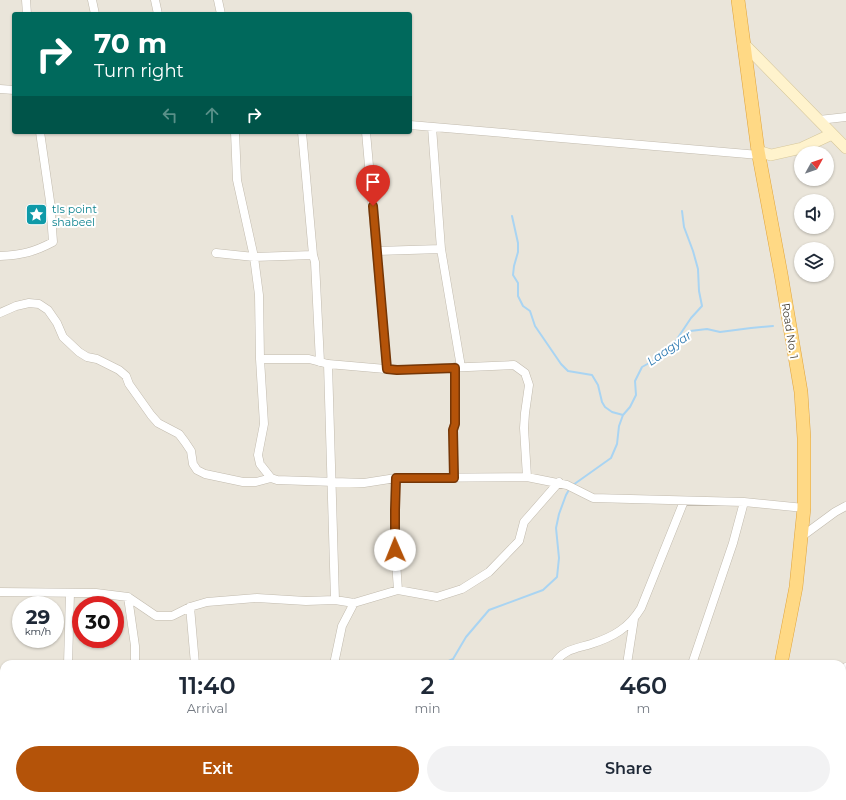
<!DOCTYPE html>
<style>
body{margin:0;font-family:Montserrat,sans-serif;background:#f2f2f3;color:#1f2937;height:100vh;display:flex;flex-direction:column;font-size:15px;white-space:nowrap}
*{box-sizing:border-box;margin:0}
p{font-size:13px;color:#747a83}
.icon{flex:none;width:22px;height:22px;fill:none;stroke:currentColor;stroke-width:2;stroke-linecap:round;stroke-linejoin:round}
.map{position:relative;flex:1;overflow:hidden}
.drawer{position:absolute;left:0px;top:660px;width:846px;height:140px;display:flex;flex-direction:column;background:#fff;border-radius:12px 12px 0 0;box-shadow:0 1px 3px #0004}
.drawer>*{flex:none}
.banner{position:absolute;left:12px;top:12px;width:400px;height:122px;border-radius:4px;box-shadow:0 1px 3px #0004;background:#00695c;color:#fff;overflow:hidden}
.needle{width:26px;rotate:50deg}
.fabs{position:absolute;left:794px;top:146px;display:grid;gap:8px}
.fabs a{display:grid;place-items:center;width:40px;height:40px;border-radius:50%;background:#fff;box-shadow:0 1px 3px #0004;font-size:20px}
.speed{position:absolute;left:12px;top:596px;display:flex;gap:8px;font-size:20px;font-weight:700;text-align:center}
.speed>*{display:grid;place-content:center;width:52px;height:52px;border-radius:50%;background:#fff;box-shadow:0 1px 3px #0004;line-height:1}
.speed small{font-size:10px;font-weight:400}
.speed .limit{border:6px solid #d22;background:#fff;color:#111}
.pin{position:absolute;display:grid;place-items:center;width:34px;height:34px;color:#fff;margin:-41px -17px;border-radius:50% 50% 50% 0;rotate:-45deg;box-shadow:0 0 4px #0007}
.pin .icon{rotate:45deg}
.me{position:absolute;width:44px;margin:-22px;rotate:359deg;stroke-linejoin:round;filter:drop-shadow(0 0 3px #0008)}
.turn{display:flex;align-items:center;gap:14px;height:84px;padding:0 16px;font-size:18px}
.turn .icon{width:52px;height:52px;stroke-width:2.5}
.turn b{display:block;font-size:28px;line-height:34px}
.lanes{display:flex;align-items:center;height:38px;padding:0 16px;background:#0003;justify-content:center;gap:20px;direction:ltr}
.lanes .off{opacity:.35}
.eta{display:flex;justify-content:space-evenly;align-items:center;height:68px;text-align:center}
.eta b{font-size:24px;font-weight:600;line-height:28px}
.primary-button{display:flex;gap:8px;margin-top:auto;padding:8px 16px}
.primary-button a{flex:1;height:46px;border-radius:24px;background:#b45309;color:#fff;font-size:16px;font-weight:600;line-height:46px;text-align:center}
.primary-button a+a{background:#f2f2f3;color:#1f2937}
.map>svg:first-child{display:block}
.residential{fill:#eae5da;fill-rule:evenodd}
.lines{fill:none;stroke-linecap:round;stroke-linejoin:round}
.stream{stroke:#a9d4f2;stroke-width:2}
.minor-casing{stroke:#c2bbae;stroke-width:9}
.secondary-casing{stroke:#d6c79b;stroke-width:12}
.trunk-casing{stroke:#e0a43c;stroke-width:14}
.minor{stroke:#fff;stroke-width:8}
.secondary{stroke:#fff3cd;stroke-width:11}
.trunk{stroke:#ffd985;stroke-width:13}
.route-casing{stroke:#753606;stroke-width:10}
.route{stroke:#b45309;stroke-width:7}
.labels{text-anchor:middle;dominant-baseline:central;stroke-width:4;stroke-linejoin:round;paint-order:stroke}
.culture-label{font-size:11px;fill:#0d838f;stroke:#fff;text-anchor:start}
.street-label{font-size:11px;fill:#4b4439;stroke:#fff}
.water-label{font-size:12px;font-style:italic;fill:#2e7ab2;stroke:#fff}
</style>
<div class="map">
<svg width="846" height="800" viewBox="0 0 846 800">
<rect width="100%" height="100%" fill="#f6f3ec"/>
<!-- residential -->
<path class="residential" d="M0 0H846V800H0ZM14 14H410V132H14ZM801 153H827V179H801ZM801 201H827V227H801ZM801 249H827V275H801ZM21 605H55V639H21ZM81 605H115V639H81ZM4 664H842V796H4Z"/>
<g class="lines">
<!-- stream -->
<path class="stream" d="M512 216 518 243V252L514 266 513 275 518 283V296L523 306 530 311 535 326 561 364 568 371 592 375 598 385 602 402 605 407 612 412 623 415
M677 339 691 318 702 306 699 291 698 269 693 251 684 227 682 211
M573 485 611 458 617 444 619 426 623 415 630 407 636 395 635 381 642 367 660 357 674 342 690 331 707 329 720 332 751 328 773 326
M442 664 453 659 466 637 489 610 543 590 557 577 559 558 556 528 559 514 566 495 570 488
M300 800 307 796"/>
<defs>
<path id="minor" d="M26 0 27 14
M92 0 95 14
M155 0 158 14
M218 0 221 14
M0 89 14 90
M819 120 846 117
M410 125 759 155
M432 127 441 249 461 367
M235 132 237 180 254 257 259 295 260 359 264 424 258 455 260 464 271 478 277 480 364 483 396 478 527 477 567 485 593 498 744 502 804 508
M302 132 313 255
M366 132 387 369
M377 251 441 249
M216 253 254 257 313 255 315 262 320 362
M0 256C22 255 34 252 53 242L50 201 40 132
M0 313 16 306 29 303 39 304 48 310 57 323 63 337 79 352 87 357 97 359 119 370 126 376 129 384 151 415 158 423 179 434 185 442 191 451 193 464 197 470 205 474 243 482H256L271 478
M260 359H309L328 364 397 370 514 365 525 373 529 385 525 413 524 428 527 477
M328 364 335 600
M396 478C394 516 395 552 398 590
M454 478 453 429 455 424V367
M801 537 835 512 846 506
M0 592 96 593 128 597 156 616H172L190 607 207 602 257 598 306 601 335 600 354 603 398 590 437 597 462 589 489 572 519 541 524 522 559 482
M128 597 135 646V664
M190 607 195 664
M68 664 70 593
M334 664 342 626 354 603
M554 664C564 649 575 649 591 644 613 637 629 628 641 608L684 501
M627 664 634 619
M692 664 733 543 744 502
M842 670 846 667
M71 796V800
M140 796V800
M833 796 837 800
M562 800V796"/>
<path id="secondary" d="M743 43 846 148
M758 151 771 155 802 148 832 134"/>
<path id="trunk" d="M738 0 758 151 781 274 801 392 804 438V508L796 587 781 664
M752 800 753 796"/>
</defs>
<!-- minor casing -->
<use href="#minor" class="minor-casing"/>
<!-- secondary casing -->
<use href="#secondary" class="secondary-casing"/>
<!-- trunk casing -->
<use href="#trunk" class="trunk-casing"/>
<!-- minor -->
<use href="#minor" class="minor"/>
<!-- secondary -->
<use href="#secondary" class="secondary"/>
<!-- trunk -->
<use href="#trunk" class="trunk"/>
</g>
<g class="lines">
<defs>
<path id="route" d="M373 206 387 369 397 370 455 368V424L453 430 454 478H396L395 510V550"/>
</defs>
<!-- route casing -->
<use href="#route" class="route-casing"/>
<!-- route -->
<use href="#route" class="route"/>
</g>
<!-- icons -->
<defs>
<symbol id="sight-square" viewBox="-11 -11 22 22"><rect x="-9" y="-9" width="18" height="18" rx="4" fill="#0f9aa8" stroke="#fff"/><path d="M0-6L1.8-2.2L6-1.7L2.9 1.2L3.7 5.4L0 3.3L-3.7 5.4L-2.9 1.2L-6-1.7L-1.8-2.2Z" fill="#fff"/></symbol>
</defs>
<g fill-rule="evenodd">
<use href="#sight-square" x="24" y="202" width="25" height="25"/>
</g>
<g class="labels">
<!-- culture labels -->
<g class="culture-label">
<text x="52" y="209">tls point<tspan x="52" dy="13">shabeel</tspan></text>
</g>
<!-- street labels -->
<g class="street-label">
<text transform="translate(790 331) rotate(81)">Road No. 1</text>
</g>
<!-- water labels -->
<g class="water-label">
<text transform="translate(669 348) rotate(-35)">Laagyar</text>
</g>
</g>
</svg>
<div class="fabs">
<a><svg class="needle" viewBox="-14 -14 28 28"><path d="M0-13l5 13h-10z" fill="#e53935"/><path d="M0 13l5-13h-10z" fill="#747a83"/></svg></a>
<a><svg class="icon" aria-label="sound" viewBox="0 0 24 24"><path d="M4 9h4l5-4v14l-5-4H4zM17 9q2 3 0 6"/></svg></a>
<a><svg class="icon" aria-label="layers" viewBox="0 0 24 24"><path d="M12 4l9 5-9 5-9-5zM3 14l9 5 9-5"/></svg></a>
</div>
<div class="speed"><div>29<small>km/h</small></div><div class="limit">30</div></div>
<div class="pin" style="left:373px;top:206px;background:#d93025"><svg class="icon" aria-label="arrive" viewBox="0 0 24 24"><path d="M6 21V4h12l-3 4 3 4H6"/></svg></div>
<svg class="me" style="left:395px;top:550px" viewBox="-20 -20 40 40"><circle r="19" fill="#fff"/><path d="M0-13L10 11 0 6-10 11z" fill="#b45309"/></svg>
<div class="banner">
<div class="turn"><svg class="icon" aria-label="right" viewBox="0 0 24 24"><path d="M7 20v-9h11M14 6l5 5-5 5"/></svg><div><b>70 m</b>Turn right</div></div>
<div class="lanes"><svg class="icon off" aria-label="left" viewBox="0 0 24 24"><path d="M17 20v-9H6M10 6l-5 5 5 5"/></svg><svg class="icon off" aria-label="ahead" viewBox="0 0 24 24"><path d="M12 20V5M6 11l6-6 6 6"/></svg><svg class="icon" aria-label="right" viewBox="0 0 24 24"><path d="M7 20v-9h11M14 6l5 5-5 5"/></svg></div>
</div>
<section class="drawer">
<div class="eta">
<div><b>11:40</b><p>Arrival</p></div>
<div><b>2</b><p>min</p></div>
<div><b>460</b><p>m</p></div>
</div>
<div class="primary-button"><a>Exit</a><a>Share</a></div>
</section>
</div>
